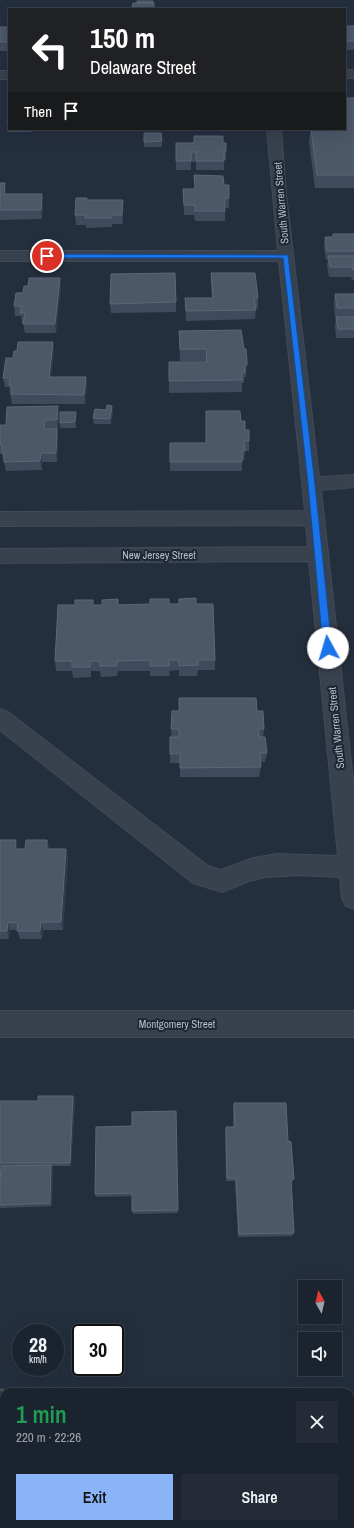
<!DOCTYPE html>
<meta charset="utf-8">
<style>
body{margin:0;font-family:"Archivo Narrow",sans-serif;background:#242b36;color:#f1f3f6;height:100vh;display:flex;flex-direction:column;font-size:15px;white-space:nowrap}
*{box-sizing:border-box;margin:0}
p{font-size:13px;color:#a0a4aa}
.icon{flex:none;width:22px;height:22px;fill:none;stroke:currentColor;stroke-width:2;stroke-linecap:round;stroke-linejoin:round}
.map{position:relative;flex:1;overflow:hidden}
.drawer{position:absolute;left:0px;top:1388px;width:354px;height:140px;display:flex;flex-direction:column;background:#1b232e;border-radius:12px 12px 0 0;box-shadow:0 4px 16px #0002,0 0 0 1px #39404a}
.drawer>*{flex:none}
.banner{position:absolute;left:8px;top:8px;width:338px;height:122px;border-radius:0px;box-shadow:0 4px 16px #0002,0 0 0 1px #39404a;background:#202124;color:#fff;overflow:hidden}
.needle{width:26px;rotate:352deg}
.fabs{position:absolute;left:298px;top:1280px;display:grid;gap:8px}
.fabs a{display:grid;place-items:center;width:44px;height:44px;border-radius:0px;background:#1b232e;box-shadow:0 4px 16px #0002,0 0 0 1px #39404a;font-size:20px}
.speed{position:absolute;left:12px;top:1324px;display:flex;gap:8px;font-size:20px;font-weight:700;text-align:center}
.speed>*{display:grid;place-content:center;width:52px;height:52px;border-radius:50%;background:#1b232e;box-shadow:0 4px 16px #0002,0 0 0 1px #39404a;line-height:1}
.speed small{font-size:10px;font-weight:400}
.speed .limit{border:2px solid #111;border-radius:6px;background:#fff;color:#111}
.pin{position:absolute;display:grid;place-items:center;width:34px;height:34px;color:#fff;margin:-17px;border:2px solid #fff;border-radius:50%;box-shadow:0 1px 4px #0007}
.me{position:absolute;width:44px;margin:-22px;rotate:354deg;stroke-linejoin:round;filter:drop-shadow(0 0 3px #0008)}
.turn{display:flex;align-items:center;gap:14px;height:84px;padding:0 16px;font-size:18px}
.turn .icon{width:52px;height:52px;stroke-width:2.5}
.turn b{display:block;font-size:28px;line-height:34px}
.then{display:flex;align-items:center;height:38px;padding:0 16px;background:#0003;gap:8px;font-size:15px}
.round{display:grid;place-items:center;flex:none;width:42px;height:42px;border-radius:0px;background:#242b36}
.overview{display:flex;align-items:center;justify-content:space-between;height:68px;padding:0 16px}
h1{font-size:24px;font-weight:600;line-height:30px;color:#1e9e55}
.button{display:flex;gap:8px;margin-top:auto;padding:8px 16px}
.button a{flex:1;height:46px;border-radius:0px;background:#8ab4f8;color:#111;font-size:16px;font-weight:600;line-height:46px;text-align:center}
.button a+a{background:#242b36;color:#f1f3f6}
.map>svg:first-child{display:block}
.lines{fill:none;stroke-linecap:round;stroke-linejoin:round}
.minor-casing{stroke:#414a57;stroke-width:2}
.path{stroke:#3f5557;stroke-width:3;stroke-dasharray:4 4;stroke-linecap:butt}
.minor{fill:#38414e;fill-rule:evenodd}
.wall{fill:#3f4b5c}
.shaded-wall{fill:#2f3b4b}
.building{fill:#4b5868;stroke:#5c6777}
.route{fill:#1a73e8;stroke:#114b97}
.labels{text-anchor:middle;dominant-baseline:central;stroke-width:4;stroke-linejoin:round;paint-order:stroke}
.street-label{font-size:11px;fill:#b4bcc9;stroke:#1d2633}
</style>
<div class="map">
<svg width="354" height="1528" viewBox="0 0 354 1528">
<rect width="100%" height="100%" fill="#242f3e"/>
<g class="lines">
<defs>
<path id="minor" d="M345 70H354V78H345Z
M0 71H9V79H0Z
M267 129H281L286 194 319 477 354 475V487L321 490 354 790V909L346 906 342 898 340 877 298 875 266 877 249 881 222 892 193 883 0 730V709L8 712 208 866 221 870 254 858 277 854 338 856 309 561 0 563V549L308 547 306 525 0 526V512L305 511 279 261H0V251H278Z
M0 1011H354V1037H0Z"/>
</defs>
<!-- minor casing -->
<use href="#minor" class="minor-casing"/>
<!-- path -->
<path class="path" d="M0 1390 282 1392
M309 1524V1528"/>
<!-- minor -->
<use href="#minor" class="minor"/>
</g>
<!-- wall -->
<path class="wall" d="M345 23 346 26H354V50H345Z
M0 27H9V51H0Z
M354 98V188H315L309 141 311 129H345Z
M9 109V129H32V132H8L7 122Z
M144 133H161L162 147H144Z
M176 143H223L226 151V160H224V170H196V162H191V170H176Z
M0 183 6 193V194H42L43 203 42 219 0 220Z
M224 185 229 198V208H225V221H195L194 215H184L183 189H194Z
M87 200H123V224H112V227L86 228V225H76L75 215Z
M333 234H354V280H352L351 277H329L327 266 328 260H326L324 246 325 237H332Z
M211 273 258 298V308H256L255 319 186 321 185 298H212L211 283Z
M61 287 56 333H25L23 323H22L21 316H15L14 306 23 293Z
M335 294H354V338H336L335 326 336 317H335L334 304Z
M176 302V312L111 313 110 304Z
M179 331 244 349 247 361 246 377H244V383H242V392L169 393V362H205V361H180Z
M54 351 51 377H86L87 387 85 404H12L9 387H5L3 378 13 358Z
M106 410 113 411 111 424H94L93 418Z
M206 411 241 421 245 430 249 441V451H245L244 460H242V471H170V443H206Z
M59 416 58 429H57L58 438 57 462H42V470L6 471 2 454H0V425H6Z
M76 417V428H60V423Z
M93 600V605L196 604 215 660V670H198L197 676H179V670L169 671 170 676H150V671H118L117 676 101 677 100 671H91V677L73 678 72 671H56L55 661 75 605Z
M179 698 257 711 264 729 263 737 267 753 265 762H260L261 767 259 777H180V763H170V737H171L172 711H179Z
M0 840 18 849H66L68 858 63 930H43L42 939H20L17 930H10L9 939H0Z
M73 1096 75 1100 71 1166H52L53 1168 52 1206 1 1208 0 1207V1183L1 1167H0V1101H38Z
M234 1103 288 1141 294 1179 292 1182H291L294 1233 292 1236 238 1237 235 1181H226L225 1131 226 1127H233V1107Z
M176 1111 178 1213 133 1214 132 1211V1196L96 1197 95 1194 132 1126Z"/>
<!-- shaded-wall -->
<path class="shaded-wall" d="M5 183 6 193 5 204 4 194Z
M42 194 43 203 42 219 41 210Z
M123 200V224L122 215Z
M60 278 61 287 56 333 55 324Z
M53 342 54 351 50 387 49 377Z
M86 377 87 387 85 404 84 395Z
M58 406 59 416 58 429 57 420Z
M112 406 113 411 111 424 110 419Z
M76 412V428L75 422Z
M57 429 58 438 57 462 56 453Z
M41 453 42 462V470L40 461Z
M16 840 18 848 15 849Z
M47 840 50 849H47Z
M66 849 68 858 63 930 61 922Z
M8 922 10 930 9 939 7 931Z
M41 922 43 930 42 939 40 931Z
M73 1096 75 1100 71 1166 70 1163Z
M51 1165 53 1168 52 1206 50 1203Z"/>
<!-- building -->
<path class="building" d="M137 1H153V3H137Z
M133 3H154V9H132Z
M345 23 346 26H354V41H345Z
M0 27H9V42H0Z
M345 98H354V175H317L311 129H345Z
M9 109V122H7Z
M144 133H161L162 141 144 142Z
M194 136H223V143H226V151H224V161H196V152H191V161H176V143H194Z
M194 175 223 176 224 185H229V198H224L225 211H195V205H184L183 189H195Z
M0 183H5L4 194H42L41 210H0Z
M76 198H87V200H123L122 215H111V218H85L86 215H75Z
M333 234H354V251H327L325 237H333Z
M328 256H354V270H353L352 267H330Z
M175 273 176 302 110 304 111 274Z
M211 273H255L258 298H254L256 310 186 311 185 298H213Z
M29 278H60L55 324H23L25 313H20L22 306H14L16 293H23L24 286H28Z
M335 294H354V308H337Z
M336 317H354V329H338Z
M241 330 244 349H246L247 361V365H244L245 372H242V380L169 381V362H207L206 349H180L179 331Z
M18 342H53L49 377H86L84 395 11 394 12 386 9 385 10 378H3L6 358H13L14 351H17Z
M107 405 112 406 110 419 93 418 95 409 106 410Z
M58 406 57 420H45L44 429H57L56 453H41L40 461 4 462V453H2V445H0V425H6L7 407Z
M206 411H240L241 421H245V430H249V441H244L245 451H242V462H170V443H206Z
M60 412H76L75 422 60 423Z
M196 598V604H213L215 660H198V665L179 666V660H169V666H150V660L117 661V666H100V661H90V667H72V661H55L58 605H75V600H93V605H102V600L118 599V605L150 604V599H169V604H179V599Z
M179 698H256L257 711H263L264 729H258L259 737H265L267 753H260L261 767 180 768V753L170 754V737H179V729H171L172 711H179Z
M0 840H16L15 849H25L26 840H47V849H66L61 922H41L40 931H17L18 923 8 922 7 931H0Z
M38 1096H73L70 1163H0V1101H38Z
M234 1103H286L288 1141 291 1142 294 1179H291L294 1233 239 1234 236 1178H227L226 1127H235Z
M176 1111 178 1210 132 1211V1193L95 1194 96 1127 132 1126V1112Z
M51 1165 50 1203 0 1205V1183L1 1166Z"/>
<!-- route -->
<path class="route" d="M44 254 288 255 315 484 332 648 331 651H325L323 648 308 484 283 258H47L43 256Z"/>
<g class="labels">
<!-- street labels -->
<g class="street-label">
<text transform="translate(281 203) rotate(-95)">South Warren Street</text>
<text x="159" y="555">New Jersey Street</text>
<text transform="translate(336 728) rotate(-96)">South Warren Street</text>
<text x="177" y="1024">Montgomery Street</text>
</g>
</g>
</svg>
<div class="fabs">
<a><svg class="needle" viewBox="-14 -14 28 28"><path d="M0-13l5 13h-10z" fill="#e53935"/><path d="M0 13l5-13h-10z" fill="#a0a4aa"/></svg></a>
<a><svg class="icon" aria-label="sound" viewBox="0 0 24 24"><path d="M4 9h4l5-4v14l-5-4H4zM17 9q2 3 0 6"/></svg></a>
</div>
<div class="speed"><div>28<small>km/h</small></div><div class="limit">30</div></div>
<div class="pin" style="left:47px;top:256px;background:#d93025"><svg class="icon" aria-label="arrive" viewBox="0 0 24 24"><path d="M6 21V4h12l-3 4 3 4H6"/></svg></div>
<svg class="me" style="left:328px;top:648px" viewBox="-20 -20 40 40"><circle r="19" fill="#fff"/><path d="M0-13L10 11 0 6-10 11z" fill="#1a73e8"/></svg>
<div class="banner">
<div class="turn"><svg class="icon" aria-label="left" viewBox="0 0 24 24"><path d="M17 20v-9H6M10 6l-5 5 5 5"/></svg><div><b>150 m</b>Delaware Street</div></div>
<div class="then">Then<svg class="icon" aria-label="arrive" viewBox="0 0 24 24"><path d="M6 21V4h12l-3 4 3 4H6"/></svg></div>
</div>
<section class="drawer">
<div class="overview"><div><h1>1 min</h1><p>220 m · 22:26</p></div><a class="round"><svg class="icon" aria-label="close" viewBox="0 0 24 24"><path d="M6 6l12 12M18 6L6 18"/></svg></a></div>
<div class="button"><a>Exit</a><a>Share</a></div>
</section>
</div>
